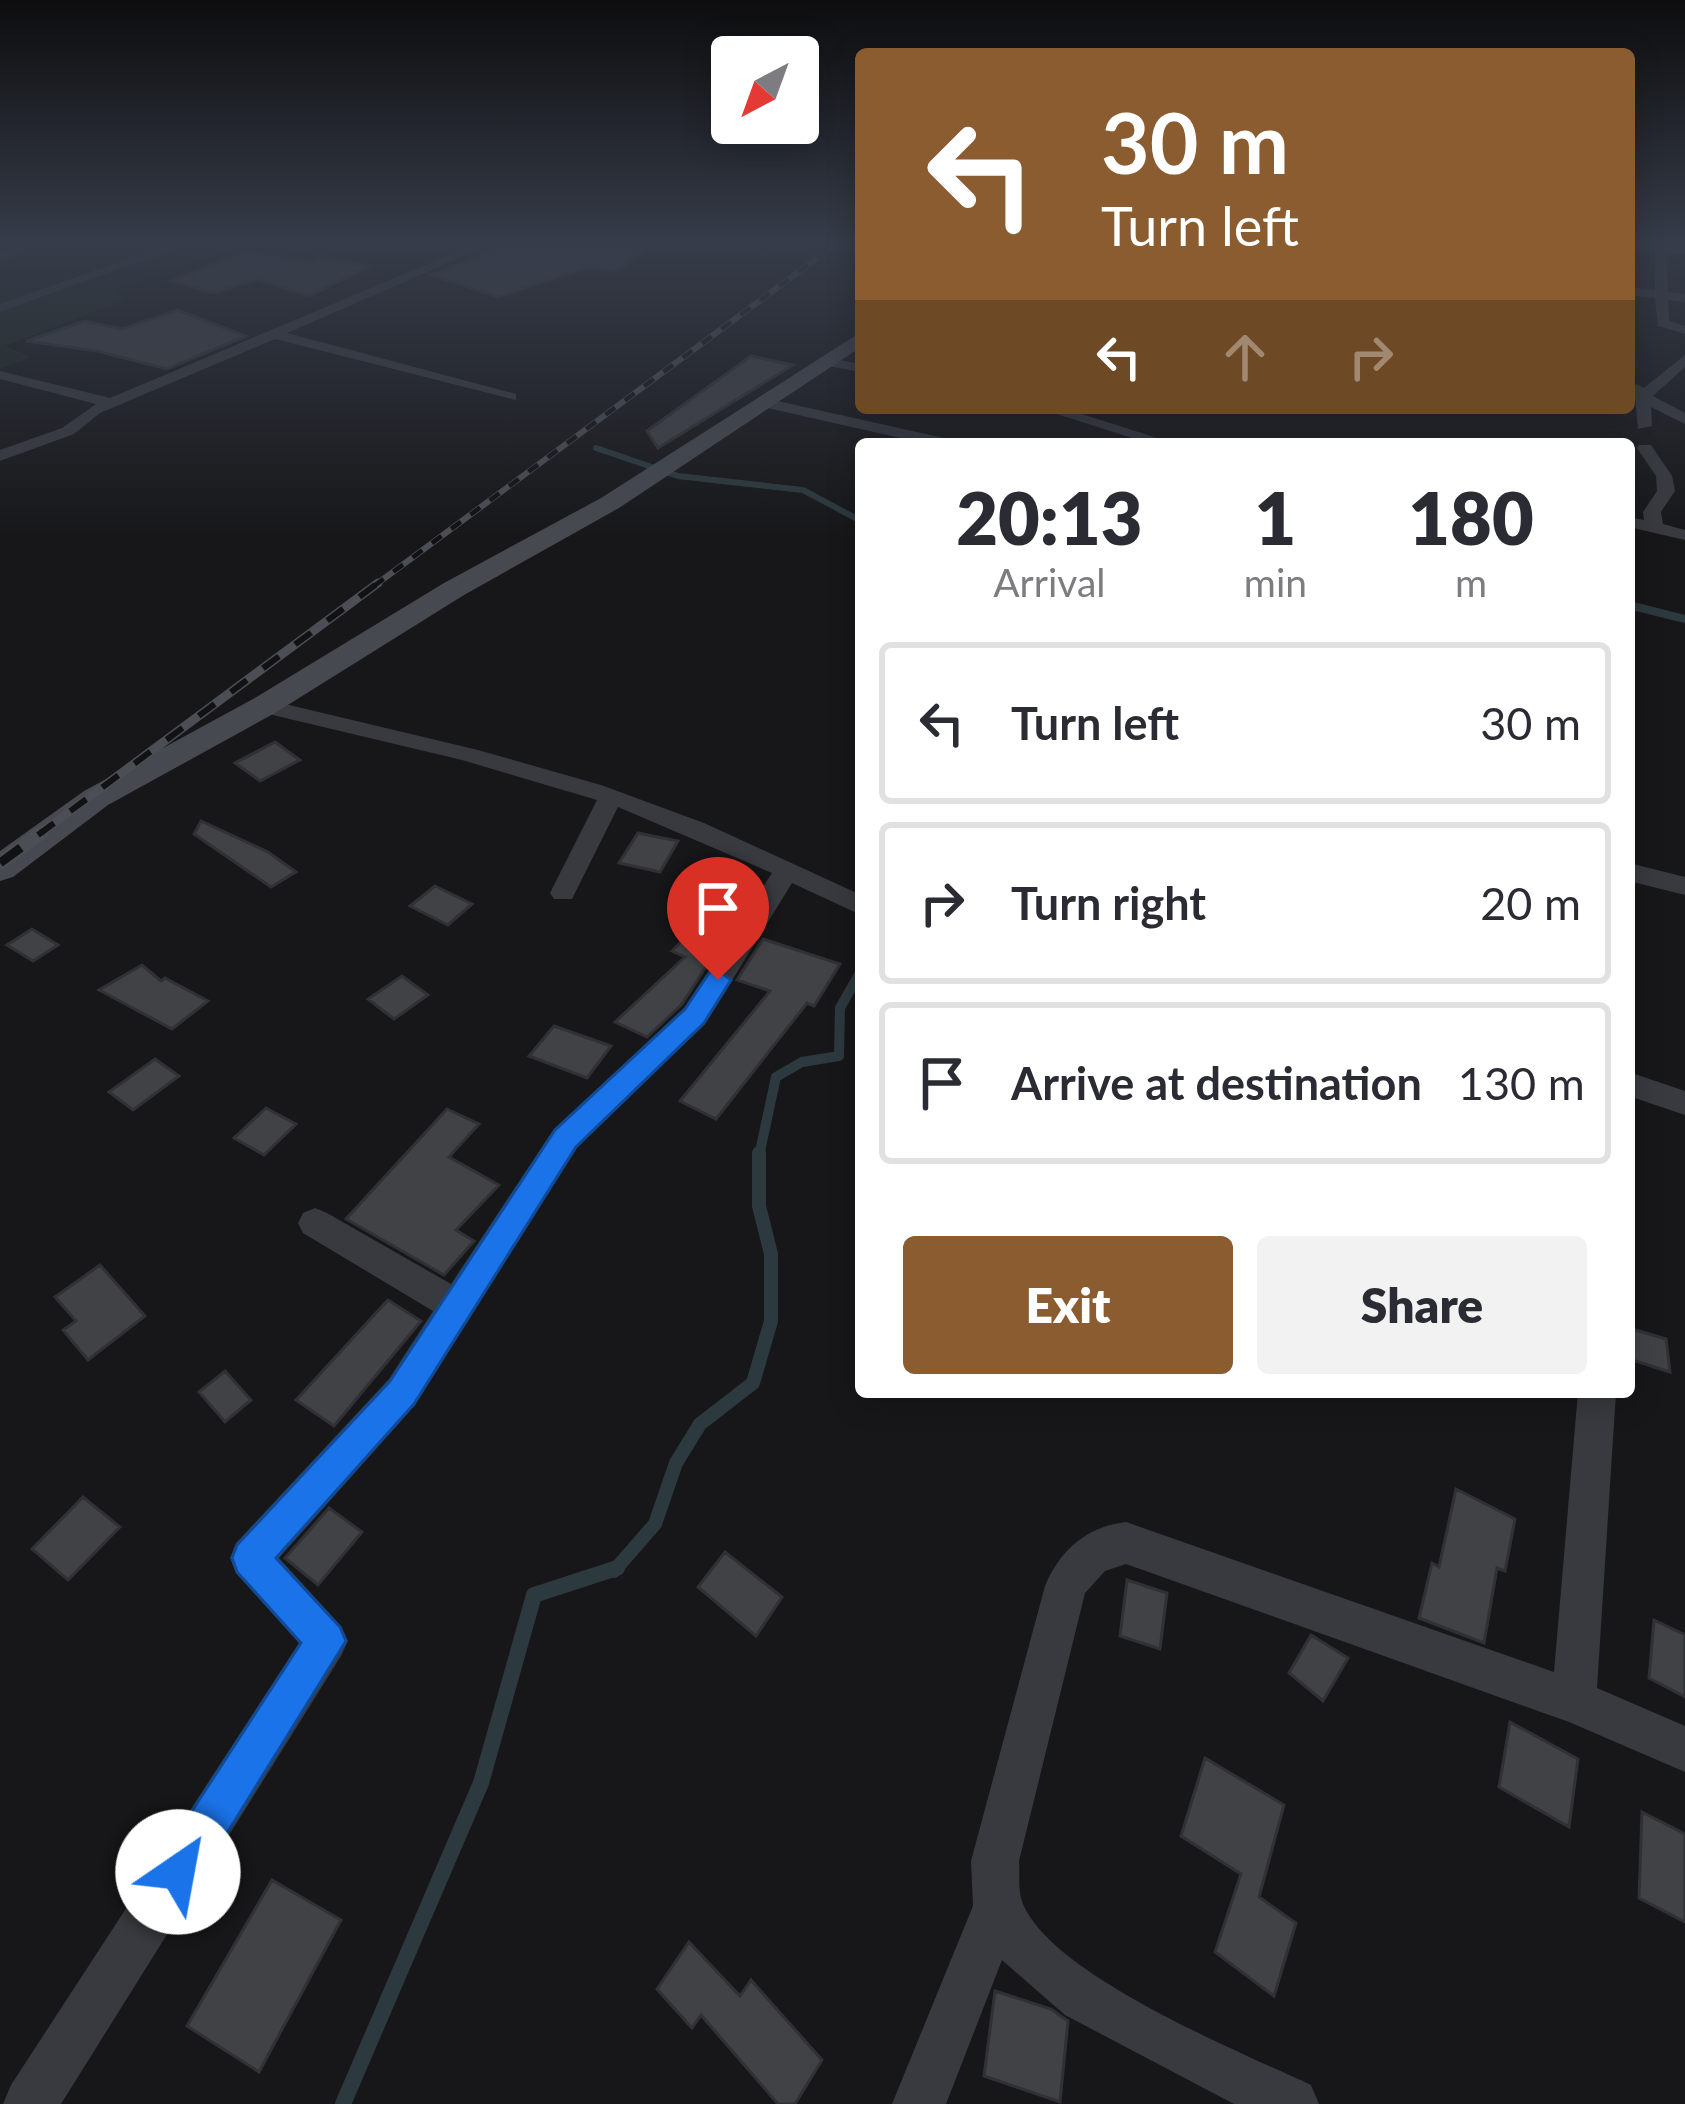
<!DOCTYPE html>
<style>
body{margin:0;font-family:Lato,sans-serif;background:#f2f2f3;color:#2b2b33;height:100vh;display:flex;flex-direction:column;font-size:45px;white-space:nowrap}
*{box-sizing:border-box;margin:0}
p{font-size:39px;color:#7c7c81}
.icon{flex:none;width:66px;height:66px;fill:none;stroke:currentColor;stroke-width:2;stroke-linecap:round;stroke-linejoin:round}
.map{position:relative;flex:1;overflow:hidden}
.side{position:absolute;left:855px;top:438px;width:780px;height:960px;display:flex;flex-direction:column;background:#fff;border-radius:12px;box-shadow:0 6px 30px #0003}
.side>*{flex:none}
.guide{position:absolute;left:855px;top:48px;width:780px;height:366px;border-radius:12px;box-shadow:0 6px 30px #0003;background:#8a5c2f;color:#fff;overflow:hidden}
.needle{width:78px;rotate:221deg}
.tools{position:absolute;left:711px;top:36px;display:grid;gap:24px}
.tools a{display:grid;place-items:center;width:108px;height:108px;border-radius:12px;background:#fff;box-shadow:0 6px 30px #0003;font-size:60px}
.pin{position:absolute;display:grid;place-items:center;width:102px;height:102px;color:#fff;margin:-123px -51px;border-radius:50% 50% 50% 0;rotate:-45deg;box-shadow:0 0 12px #0007}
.pin .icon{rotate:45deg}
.me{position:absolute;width:132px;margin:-66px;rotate:33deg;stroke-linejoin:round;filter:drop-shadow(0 0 9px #0008)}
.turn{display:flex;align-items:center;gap:42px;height:252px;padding:0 48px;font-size:54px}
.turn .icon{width:156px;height:156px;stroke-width:2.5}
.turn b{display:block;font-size:84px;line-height:102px}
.lanes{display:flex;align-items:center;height:114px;padding:0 48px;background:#0003;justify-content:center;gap:60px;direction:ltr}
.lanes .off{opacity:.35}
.eta{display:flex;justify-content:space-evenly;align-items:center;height:204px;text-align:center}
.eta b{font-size:72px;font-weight:800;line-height:84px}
.primary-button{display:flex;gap:24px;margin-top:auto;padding:24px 48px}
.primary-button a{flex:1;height:138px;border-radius:12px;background:#8a5c2f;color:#fff;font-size:48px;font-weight:800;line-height:138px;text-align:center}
.primary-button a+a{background:#f2f2f3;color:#2b2b33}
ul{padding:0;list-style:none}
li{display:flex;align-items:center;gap:36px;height:162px;margin:0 24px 18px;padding:0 24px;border:6px solid #e1e1e2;border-radius:12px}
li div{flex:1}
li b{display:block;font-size:45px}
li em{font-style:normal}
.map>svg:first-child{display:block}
.green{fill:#1d251d}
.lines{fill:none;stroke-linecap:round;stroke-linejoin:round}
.stream-far4{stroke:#2c393e;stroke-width:6}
.stream-far3{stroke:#2c393e;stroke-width:8}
.stream-far2{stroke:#2c393e;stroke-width:10}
.stream-far1{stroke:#2c393e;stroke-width:14}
.stream{stroke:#2c393e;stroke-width:16}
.building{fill:#414246;stroke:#313135;stroke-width:3}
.minor{fill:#383a3f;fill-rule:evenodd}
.tertiary{fill:#383a3f;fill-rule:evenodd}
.secondary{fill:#46494f;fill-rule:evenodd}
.rail-far2-casing{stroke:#4b4e54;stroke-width:6}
.rail-far1-casing{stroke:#4b4e54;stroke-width:9}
.rail-casing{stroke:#4b4e54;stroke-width:14}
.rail-far2{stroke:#121214;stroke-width:4.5;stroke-dasharray:12;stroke-linecap:butt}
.rail-far1{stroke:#121214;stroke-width:6;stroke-dasharray:20;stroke-linecap:butt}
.rail{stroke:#121214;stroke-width:9;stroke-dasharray:26;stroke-linecap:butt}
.route{fill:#1a73e8;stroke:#114b97;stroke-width:3}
</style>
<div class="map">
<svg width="1685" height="2104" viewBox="0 0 1685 2104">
<rect width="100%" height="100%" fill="#171719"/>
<!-- green -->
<path class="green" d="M59 242H222L245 246 116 290 123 301 5 346 32 357 0 369V260Z"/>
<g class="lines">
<!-- stream-far4 -->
<path class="stream-far4" d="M596 448 678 476 803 490 861 521
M1629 519 1630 456"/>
<!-- stream-far3 -->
<path class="stream-far3" d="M1629 605 1685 619"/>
<!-- stream-far2 -->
<path class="stream-far2" d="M759 1156 776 1077 802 1062 839 1056 840 1008 861 971"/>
<!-- stream-far1 -->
<path class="stream-far1" d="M614 1571 655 1524 676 1463 700 1424 753 1383 771 1321V1254L759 1206V1153"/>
<!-- stream -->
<path class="stream" d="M343 2104 481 1783 534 1595 617 1568"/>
</g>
<!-- building -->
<path class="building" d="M512 242 549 247 566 242H658L616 271 587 268 498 297 431 275Z
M245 251 310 261 320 256 370 266 309 296 258 280 213 293 171 281Z
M177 310 246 336 167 369 97 351 26 341 85 321 122 329Z
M751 356 793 365 658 448 647 431Z
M275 742 300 760 260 781 235 763Z
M201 821 268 852 296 872 271 887 194 834Z
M638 833 678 841 660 872 619 863Z
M435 886 472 904 448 925 410 906Z
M694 928 723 940 682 1004 647 1037 615 1022 685 957 672 951Z
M32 929 58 945 33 961 7 945Z
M763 939 840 964 814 1006 807 1003 716 1119 680 1101 770 991 737 980Z
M142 965 161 981 165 978 208 1001 172 1029 99 990Z
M402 976 428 995 394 1019 368 999Z
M554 1026 611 1046 587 1078 529 1056Z
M155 1059 179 1076 133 1110 109 1092Z
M266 1108 296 1124 264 1155 234 1138Z
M447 1109 479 1124 449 1157 499 1185 456 1230 474 1241 444 1275 346 1219Z
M100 1265 145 1316 88 1360 63 1330 76 1321 55 1297Z
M388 1300 421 1321 334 1426 296 1400Z
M1629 1328 1666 1339 1670 1372 1629 1359Z
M225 1371 251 1400 225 1422 199 1392Z
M1456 1489 1515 1519 1505 1571 1497 1568 1484 1643 1419 1618 1432 1563 1439 1567Z
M83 1497 120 1527 68 1580 32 1549Z
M329 1508 362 1532 318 1585 285 1558Z
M725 1552 782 1597 756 1636 698 1587Z
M1127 1580 1167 1593 1160 1649 1120 1636Z
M1654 1620 1685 1635V1697L1649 1678Z
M1311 1635 1348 1658 1323 1701 1289 1673Z
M1510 1722 1578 1759 1569 1827 1499 1787Z
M1205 1758 1284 1805 1259 1897 1296 1923 1274 1996 1215 1952 1241 1874 1181 1836Z
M1642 1812 1685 1834V1922L1639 1898Z
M272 1880 341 1920 259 2072 187 2026Z
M689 1942 740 1996 751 1980 822 2060 795 2104H778L701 2015 692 2028 657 1989Z
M995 1991 1051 2009 1068 2021 1060 2102 984 2076Z"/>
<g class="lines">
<!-- minor -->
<path class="minor" d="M33 242H51L0 260V252Z
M176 242H193L0 312V304Z
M480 242H496L287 333 516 394V400L275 339 100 413 74 434 0 461V450L62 428 96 404 0 379V371L110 398Z
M1661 244 1667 248 1668 292 1685 294V302L1668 300 1669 321 1685 326V334L1658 326 1655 298 1629 295V287L1655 290V248Z
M1685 355V367L1653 396 1685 413V424L1651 407 1652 426 1638 429 1635 397 1630 388 1637 384 1644 388Z
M827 358 861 364V372L822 365Z
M764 398 944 438 952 443 927 444 759 406V400Z
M1038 408H1063L1176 444H1151Z
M1639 445H1651L1672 476 1675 491 1661 512 1663 524 1685 530V540L1629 527V517L1644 520 1643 512 1657 491 1656 476 1637 448Z
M264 699 478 750 601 785 704 823 861 895V915L792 883 705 1024 576 1147 415 1405 279 1558 341 1626 348 1641 341 1656 61 2104H3L11 2085 299 1643 236 1573 230 1558 236 1543 389 1379 433 1311 303 1233 298 1223 303 1213 315 1208 327 1213 451 1284 554 1129 685 1008 772 873 618 807 572 899H554L550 893 597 800 462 760 256 711V701Z
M1629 863 1685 877V895L1629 881Z
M1629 1072 1685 1091V1115L1629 1096Z
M1578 1392H1616L1597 1688 1685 1726V1772L1569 1722 1126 1564 1105 1571 1085 1593 1019 1861C1020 1872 1018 1887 1021 1898 1042 1972 1243 2053 1311 2085L1319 2104H1234L1065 2015 1002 1960 946 2104H892L973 1906 971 1861 1045 1586C1060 1550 1086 1527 1126 1522L1554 1672Z"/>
<!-- tertiary -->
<path class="tertiary" d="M1629 242 1685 247V255L1629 249Z"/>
<!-- secondary -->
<path class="secondary" d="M861 332V347L619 508 464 595 275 713 108 805 13 877 0 881V851L84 791 253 699 444 583 601 498Z"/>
<defs>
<path id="rail-far2" d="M374 586 839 242"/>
<path id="rail-far1" d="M38 835 378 583"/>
<path id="rail" d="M0 863 42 832"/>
</defs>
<!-- rail-far2 casing -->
<use href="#rail-far2" class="rail-far2-casing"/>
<!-- rail-far1 casing -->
<use href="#rail-far1" class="rail-far1-casing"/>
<!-- rail casing -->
<use href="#rail" class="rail-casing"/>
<!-- rail-far2 -->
<use href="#rail-far2" class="rail-far2"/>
<!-- rail-far1 -->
<use href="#rail-far1" class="rail-far1"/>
<!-- rail -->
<use href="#rail" class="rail"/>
</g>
<!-- sky -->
<linearGradient id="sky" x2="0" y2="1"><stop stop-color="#0d0d0e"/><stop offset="0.45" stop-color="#363c49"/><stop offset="1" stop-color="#363c49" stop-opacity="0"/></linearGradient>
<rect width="1685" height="537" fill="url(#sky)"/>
<!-- route -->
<path class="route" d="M718 970 731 980 704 1023 576 1147 414 1404 276 1558 340 1627 346 1641 193 1888 178 1894 162 1888 156 1872 162 1857 301 1643 237 1572 232 1558 237 1545 390 1381 555 1130 685 1009 709 973Z"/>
</svg>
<div class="tools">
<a><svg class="needle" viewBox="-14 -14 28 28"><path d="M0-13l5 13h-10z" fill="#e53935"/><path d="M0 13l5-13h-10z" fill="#7c7c81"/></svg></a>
</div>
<div class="pin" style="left:718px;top:980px;background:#d93025"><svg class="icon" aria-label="arrive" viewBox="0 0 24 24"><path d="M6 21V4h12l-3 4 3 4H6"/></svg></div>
<svg class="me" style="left:178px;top:1872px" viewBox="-20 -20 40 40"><circle r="19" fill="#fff"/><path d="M0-13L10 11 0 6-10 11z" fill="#1a73e8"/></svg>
<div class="guide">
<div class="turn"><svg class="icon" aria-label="left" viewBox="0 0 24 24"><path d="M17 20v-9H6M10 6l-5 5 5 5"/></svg><div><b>30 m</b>Turn left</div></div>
<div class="lanes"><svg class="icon" aria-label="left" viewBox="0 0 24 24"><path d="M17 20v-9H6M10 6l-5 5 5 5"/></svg><svg class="icon off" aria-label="ahead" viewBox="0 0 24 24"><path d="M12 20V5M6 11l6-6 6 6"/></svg><svg class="icon off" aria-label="right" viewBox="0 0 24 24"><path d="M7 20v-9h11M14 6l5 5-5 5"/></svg></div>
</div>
<section class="side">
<div class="eta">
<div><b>20:13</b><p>Arrival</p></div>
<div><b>1</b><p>min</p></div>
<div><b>180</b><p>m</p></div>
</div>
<ul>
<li><svg class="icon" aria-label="left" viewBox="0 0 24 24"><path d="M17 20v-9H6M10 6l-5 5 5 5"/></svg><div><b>Turn left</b></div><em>30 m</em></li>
<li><svg class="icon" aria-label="right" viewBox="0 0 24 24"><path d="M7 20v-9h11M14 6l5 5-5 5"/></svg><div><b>Turn right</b></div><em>20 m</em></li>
<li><svg class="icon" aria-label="arrive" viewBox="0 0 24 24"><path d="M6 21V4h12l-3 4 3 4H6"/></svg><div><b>Arrive at destination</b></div><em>130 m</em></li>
</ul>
<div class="primary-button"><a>Exit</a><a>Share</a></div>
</section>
</div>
